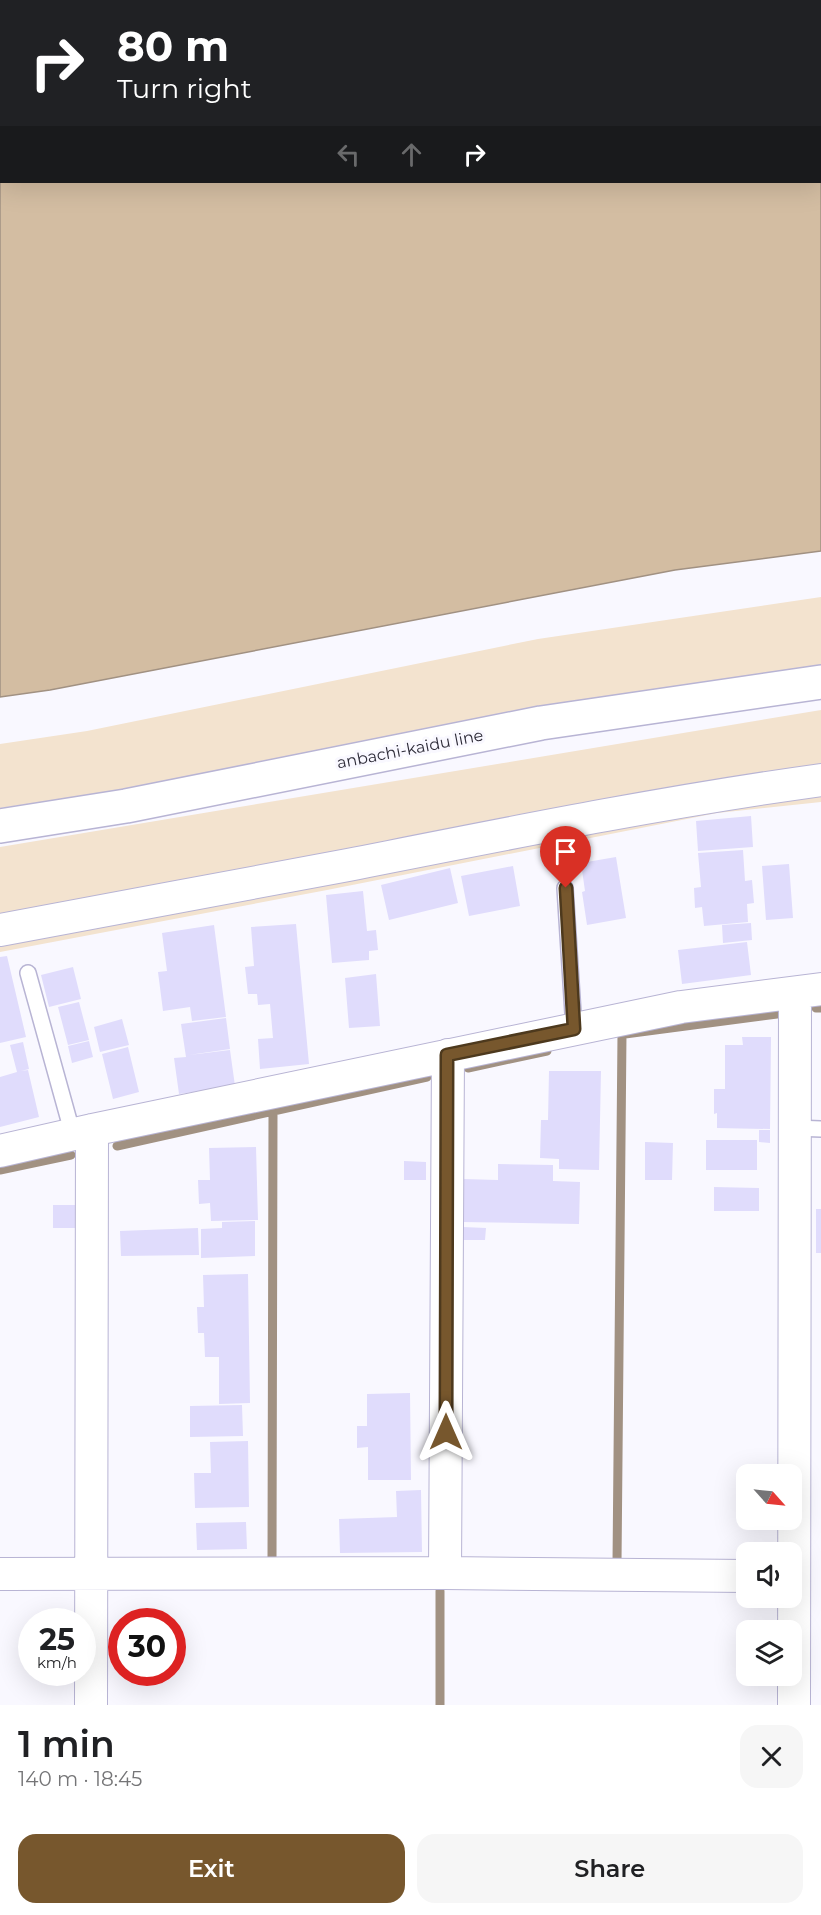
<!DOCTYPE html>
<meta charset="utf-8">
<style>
body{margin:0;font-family:Montserrat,sans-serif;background:#f6f6f6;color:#202124;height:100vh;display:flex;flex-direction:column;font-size:22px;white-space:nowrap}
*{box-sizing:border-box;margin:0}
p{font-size:20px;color:#757577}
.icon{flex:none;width:33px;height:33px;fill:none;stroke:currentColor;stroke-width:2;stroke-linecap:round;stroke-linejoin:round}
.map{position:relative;height:1705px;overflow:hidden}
.drawer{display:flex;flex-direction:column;background:#fff;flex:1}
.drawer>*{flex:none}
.banner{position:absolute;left:0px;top:0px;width:822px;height:183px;box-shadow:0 6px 24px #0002;background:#202124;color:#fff;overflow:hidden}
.needle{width:39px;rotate:117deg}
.buttons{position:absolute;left:736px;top:1464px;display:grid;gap:12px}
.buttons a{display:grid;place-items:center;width:66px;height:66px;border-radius:12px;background:#fff;box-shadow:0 6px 24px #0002;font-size:30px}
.speed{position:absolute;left:18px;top:1608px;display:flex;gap:12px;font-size:30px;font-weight:700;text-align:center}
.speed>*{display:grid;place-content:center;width:78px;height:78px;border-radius:50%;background:#fff;box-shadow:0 6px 24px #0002;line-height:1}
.speed small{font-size:15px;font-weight:400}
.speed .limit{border:9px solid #d22;background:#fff;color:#111}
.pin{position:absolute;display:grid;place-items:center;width:51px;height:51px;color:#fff;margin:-62px -26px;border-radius:50% 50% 50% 0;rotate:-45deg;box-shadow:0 0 6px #0007}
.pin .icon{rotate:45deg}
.me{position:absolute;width:66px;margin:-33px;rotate:0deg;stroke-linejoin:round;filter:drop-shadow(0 0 4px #0008)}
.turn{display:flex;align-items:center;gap:21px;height:126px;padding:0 18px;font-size:27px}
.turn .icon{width:78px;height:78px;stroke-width:2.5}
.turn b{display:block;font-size:42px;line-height:51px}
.lanes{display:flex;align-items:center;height:57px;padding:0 18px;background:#0003;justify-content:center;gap:30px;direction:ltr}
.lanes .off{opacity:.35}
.round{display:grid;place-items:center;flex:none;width:63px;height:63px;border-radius:18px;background:#f6f6f6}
.summary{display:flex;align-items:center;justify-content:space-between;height:102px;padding:0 18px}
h1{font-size:36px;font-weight:600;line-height:45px}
.primary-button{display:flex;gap:12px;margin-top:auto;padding:12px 18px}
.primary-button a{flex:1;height:69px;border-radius:18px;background:#77572d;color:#fff;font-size:24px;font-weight:600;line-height:69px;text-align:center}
.primary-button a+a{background:#f6f6f6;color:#202124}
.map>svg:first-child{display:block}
.green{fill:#f3e3cf}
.water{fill:#d3bda2;stroke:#a19182;stroke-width:1.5;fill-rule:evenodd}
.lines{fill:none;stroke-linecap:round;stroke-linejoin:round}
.stream{stroke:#a19182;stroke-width:9}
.building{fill:#e0dcfc}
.service-casing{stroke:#b8b4d4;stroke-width:18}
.minor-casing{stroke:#b8b4d4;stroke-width:34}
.secondary-casing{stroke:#b8b4d4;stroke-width:36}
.service{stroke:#fff;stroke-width:15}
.minor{stroke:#fff;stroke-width:32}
.secondary{stroke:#fff;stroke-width:33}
.route-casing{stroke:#4d391d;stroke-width:15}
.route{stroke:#77572d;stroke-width:10}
.labels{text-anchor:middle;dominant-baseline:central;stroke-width:6;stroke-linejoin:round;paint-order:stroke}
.street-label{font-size:16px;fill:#2c2a37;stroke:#f9f8ff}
</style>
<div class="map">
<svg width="821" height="1705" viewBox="0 0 821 1705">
<rect width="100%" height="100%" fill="#f9f8ff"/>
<!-- green -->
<path class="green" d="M821 597V665L549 705 122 790 0 808V744L87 731 538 639Z
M821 710V772L0 921V847Z
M821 789V802L717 813 327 890 0 952V937Z"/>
<!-- water -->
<path class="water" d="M0 0H821V551L675 570 50 690 0 697ZM2 2H820V182H2Z"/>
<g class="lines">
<!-- stream -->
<path class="stream" d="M816 1008H821
M625 1034 777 1014
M468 1068 547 1051
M117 1146 427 1077
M0 1170 71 1155
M272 1563 273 1112
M617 1563 622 1034
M440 1705V1591"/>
</g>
<!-- building -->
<path class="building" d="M751 816 753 847 698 851 696 821Z
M743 850 745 881 752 880 754 903 747 904 748 922 704 926 702 907 695 908 694 888 701 887 698 853Z
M616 857 626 918 587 925 582 892 585 891 581 863Z
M789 864 793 918 766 920 762 866Z
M513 866 520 906 469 916 461 876Z
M450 868 458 903 389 920 381 885Z
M363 891 367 931 376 930 378 950 369 951V960L332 963 326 895Z
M751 923 752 940 723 943 722 925Z
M296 924 309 1064 260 1069 258 1039 273 1038 270 1004 258 1005 257 994H248L245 967 254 966 251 927Z
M214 925 226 1017 192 1021 190 1007 163 1011 158 972 167 971 162 933Z
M747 942 751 975 682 984 678 950Z
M7 956 26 1037 0 1043V957Z
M73 967 81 999 49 1007 41 975Z
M376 974 380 1026 349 1028 345 978Z
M79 1002 89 1040 68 1045 58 1007Z
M226 1018 230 1049 189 1055 230 1050 235 1086 179 1094 174 1058 186 1057 181 1024Z
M122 1019 129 1045 100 1052 94 1027Z
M742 1037H771L770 1129 717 1128V1113L714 1114V1089H725V1045H743Z
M89 1041 93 1057 72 1063 68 1046Z
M23 1042 29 1069 21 1071 28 1070 39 1117 0 1127V1077L17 1072 10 1045Z
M128 1047 139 1092 113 1099 102 1054Z
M549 1071H601L599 1170 559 1169V1159L540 1158 541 1120H548Z
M759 1130H770V1143L759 1142Z
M706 1140H757V1170H706Z
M645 1142 673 1143 672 1180H645Z
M256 1147 258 1220 211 1221 210 1203 199 1204 198 1180H210L209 1148Z
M404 1161 426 1162V1180H404Z
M498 1164 553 1165V1181L580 1182 579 1224 462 1222 463 1179 498 1180Z
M714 1187 759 1188V1211H714Z
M53 1205H76L77 1228H53Z
M816 1209H821V1253H816Z
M255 1221V1256L201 1258V1229L222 1228V1222Z
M463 1227 486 1228 485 1240H463Z
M198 1228 199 1255 121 1256 120 1231Z
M248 1274 250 1403 219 1404V1357H205L204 1333H198L197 1307H204L203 1275Z
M410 1393 411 1480H368V1447L357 1448V1426H367V1394Z
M242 1405 243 1436 190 1437V1406Z
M248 1441 249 1507 195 1508 194 1473H211L210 1442Z
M421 1490 422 1552 340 1553 339 1519 397 1517 396 1491Z
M246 1522 247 1549 197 1550 196 1523Z"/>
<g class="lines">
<defs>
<path id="service" d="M565 888 574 1029
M28 973 73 1135
M795 1128 821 1129"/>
<path id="minor" d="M0 930C116 908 232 887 348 865 505 834 662 802 821 780
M0 1151 92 1130 681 1007 821 989
M445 1573 448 1055
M0 1574 445 1573 747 1576
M91 1705 92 1130
M794 1705 795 993"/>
<path id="secondary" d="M0 826 126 806 541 723 821 682"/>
</defs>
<!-- service casing -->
<use href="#service" class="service-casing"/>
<!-- minor casing -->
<use href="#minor" class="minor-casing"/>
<!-- secondary casing -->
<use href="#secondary" class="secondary-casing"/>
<!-- service -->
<use href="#service" class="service"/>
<!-- minor -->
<use href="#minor" class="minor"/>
<!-- secondary -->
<use href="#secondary" class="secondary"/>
</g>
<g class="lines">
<defs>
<path id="route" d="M446 1432 447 1055 574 1029 566 888"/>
</defs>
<!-- route casing -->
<use href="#route" class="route-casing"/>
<!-- route -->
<use href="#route" class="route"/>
</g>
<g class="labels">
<!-- street labels -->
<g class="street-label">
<text transform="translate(410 749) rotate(-11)">anbachi-kaidu line</text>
</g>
</g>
</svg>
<div class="buttons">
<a><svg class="needle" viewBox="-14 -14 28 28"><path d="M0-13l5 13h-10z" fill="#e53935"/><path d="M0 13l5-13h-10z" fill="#757577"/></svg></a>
<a><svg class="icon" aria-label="sound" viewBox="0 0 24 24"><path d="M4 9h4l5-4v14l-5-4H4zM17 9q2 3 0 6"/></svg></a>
<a><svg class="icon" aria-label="layers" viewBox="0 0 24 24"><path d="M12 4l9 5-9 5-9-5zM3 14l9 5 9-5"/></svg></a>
</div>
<div class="speed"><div>25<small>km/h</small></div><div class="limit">30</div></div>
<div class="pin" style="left:566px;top:888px;background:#d93025"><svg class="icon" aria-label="arrive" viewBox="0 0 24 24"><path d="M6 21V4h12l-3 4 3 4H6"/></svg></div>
<svg class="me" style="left:446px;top:1432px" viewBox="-20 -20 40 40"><path d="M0-17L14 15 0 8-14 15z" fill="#77572d" stroke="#fff" stroke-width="4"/></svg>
<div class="banner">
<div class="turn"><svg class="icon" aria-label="right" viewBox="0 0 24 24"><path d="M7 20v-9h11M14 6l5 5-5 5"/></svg><div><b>80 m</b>Turn right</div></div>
<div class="lanes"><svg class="icon off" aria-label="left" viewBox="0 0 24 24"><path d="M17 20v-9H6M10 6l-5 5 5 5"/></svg><svg class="icon off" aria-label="ahead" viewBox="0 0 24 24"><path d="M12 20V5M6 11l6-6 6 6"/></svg><svg class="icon" aria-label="right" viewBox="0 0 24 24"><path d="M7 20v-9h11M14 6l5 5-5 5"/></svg></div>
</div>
</div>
<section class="drawer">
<div class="summary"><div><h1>1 min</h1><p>140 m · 18:45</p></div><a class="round"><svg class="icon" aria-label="close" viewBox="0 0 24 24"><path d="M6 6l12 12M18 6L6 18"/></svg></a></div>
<div class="primary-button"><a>Exit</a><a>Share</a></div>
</section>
